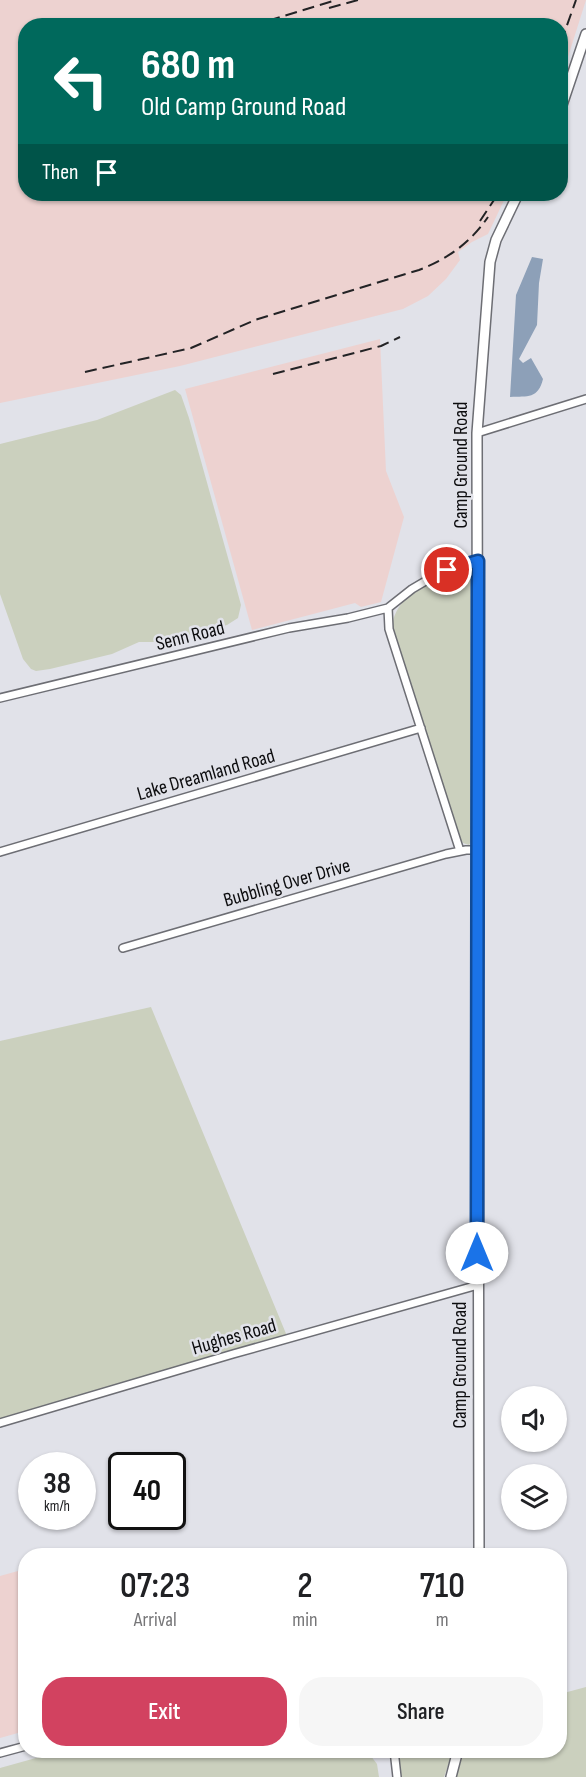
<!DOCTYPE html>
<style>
body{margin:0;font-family:"Sofia Sans Condensed",sans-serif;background:#f6f6f6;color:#202124;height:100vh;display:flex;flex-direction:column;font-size:22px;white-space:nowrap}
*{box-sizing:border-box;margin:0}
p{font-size:20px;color:#757577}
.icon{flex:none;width:33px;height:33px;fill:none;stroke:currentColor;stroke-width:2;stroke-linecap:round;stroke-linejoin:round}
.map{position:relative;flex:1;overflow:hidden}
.details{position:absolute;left:18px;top:1548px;width:549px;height:210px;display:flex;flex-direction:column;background:#fff;border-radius:24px;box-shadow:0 2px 4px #0004}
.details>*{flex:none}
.banner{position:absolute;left:18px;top:18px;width:550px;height:183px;border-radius:24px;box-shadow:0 2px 4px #0004;background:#00695c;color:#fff;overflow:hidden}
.buttons{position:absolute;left:501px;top:1386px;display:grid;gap:12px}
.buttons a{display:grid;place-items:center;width:66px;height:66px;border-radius:50%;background:#fff;box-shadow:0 2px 4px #0004;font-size:30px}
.speed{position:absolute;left:18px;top:1452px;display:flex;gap:12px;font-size:30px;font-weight:700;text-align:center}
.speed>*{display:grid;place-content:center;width:78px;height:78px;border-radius:50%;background:#fff;box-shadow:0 2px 4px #0004;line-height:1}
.speed small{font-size:15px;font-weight:400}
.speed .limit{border:3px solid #111;border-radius:9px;background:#fff;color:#111}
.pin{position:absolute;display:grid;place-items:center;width:51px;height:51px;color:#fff;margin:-26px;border:3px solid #fff;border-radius:50%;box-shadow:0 2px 6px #0007}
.me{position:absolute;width:66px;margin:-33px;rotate:0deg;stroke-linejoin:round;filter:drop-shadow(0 0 4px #0008)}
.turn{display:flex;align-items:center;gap:21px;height:126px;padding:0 24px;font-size:27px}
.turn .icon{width:78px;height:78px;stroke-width:2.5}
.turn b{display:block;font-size:42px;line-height:51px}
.then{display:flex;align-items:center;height:57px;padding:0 24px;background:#0003;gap:12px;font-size:22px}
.eta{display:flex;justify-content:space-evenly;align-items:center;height:102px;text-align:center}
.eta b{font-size:36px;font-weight:600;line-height:42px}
.action{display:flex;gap:12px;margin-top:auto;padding:12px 24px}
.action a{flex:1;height:69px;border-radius:24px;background:#d24260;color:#fff;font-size:24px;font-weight:600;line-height:69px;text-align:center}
.action a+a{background:#f6f6f6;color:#202124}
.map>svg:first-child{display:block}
.industrial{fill:#edd2d0}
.green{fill:#cbd0be}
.water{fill:#8da0b8}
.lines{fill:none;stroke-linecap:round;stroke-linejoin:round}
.street-casing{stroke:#6d6e74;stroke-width:10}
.secondary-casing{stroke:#6d6e74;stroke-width:12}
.street{stroke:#fff;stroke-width:7}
.secondary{stroke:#fff;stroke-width:9}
.rail{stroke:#232325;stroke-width:2;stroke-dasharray:12 6;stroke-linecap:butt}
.route-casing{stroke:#114b97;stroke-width:15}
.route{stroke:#1a73e8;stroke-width:10}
.labels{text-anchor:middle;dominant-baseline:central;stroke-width:5;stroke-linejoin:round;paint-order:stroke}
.street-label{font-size:20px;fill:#0c0c0e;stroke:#e1e2e9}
</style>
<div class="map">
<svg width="586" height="1777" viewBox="0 0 586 1777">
<rect width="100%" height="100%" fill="#e1e2e9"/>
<!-- industrial -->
<path class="industrial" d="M0 0H586L561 79V26H26V194H507L488 234 472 242 458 252 460 260 446 279 428 296 403 309 180 366 0 403Z
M380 339 386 471 404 517 381 602 361 607 355 603 252 630 185 389Z
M25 1569V1731L0 1738V1576Z"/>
<!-- green -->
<path class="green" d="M175 390 181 395 189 418 235 583 241 605 238 618 227 625 204 632 157 642H139L112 654 50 669 36 671 31 669 23 659 0 594V444L97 420Z
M460 570 467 572 473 579 472 840 469 845 463 843 458 835 392 628C394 595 432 579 460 570Z
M151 1007 287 1336 0 1421V1041Z
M586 1687V1777H456L464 1751 560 1750V1694Z
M367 1751 377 1764 379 1777H0V1768L61 1751Z
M419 1751H453L444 1777H400L399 1760 402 1756Z"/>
<!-- water -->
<path class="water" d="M532 257 543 259 539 283 537 325 519 359 523 363 531 358 543 379C538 399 528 396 510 397L516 295Z"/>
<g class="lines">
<defs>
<path id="street" d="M477 433 586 399
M388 608 389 629 460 851
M0 698 289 628 348 618 388 608 412 589 429 579 454 567 478 561
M0 852 421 728
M123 948 446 854 466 850H477
M0 1423 233 1354 478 1285
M394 1750 397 1777
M0 1753 26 1746"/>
<path id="secondary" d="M561 108 586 34
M479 1556 477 433 490 262 496 240 518 194
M451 1777 458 1750"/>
</defs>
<!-- street casing -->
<use href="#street" class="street-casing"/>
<!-- secondary casing -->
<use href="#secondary" class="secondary-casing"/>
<!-- street -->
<use href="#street" class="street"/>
<!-- secondary -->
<use href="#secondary" class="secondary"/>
<!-- rail -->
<path class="rail" d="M329 8 358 0
M251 26 336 0
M561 42 576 0
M480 221 498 194
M85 372 191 348 255 320 419 270C449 258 470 243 488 217
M273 374 381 346 400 337"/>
</g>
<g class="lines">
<defs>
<path id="route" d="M447 570 478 561 477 1253"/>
</defs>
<!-- route casing -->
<use href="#route" class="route-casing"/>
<!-- route -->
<use href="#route" class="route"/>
</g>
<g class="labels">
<!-- street labels -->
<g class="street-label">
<text transform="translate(461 465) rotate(-90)">Camp Ground Road</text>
<text transform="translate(190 636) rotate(-14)">Senn Road</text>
<text transform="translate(206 775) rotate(-16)">Lake Dreamland Road</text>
<text transform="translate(287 883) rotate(-16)">Bubbling Over Drive</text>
<text transform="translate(234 1337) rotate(-16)">Hughes Road</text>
<text transform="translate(460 1365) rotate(-90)">Camp Ground Road</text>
</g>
</g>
</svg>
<div class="buttons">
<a><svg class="icon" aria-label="sound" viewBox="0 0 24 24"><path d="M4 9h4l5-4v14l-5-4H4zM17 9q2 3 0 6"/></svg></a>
<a><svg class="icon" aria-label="layers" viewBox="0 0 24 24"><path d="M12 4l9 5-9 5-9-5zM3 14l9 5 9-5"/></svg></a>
</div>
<div class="speed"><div>38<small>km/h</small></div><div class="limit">40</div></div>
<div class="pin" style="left:447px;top:570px;background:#d93025"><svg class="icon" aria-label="arrive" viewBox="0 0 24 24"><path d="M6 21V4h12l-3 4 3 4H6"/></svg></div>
<svg class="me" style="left:477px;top:1253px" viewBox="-20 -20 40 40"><circle r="19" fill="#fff"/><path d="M0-13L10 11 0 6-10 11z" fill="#1a73e8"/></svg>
<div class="banner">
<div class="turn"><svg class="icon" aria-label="left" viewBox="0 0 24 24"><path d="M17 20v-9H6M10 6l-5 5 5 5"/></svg><div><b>680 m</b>Old Camp Ground Road</div></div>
<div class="then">Then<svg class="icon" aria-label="arrive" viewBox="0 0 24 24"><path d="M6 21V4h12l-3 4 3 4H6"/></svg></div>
</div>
<section class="details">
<div class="eta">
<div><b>07:23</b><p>Arrival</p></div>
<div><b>2</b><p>min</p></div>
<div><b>710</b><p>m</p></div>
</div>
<div class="action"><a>Exit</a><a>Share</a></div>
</section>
</div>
